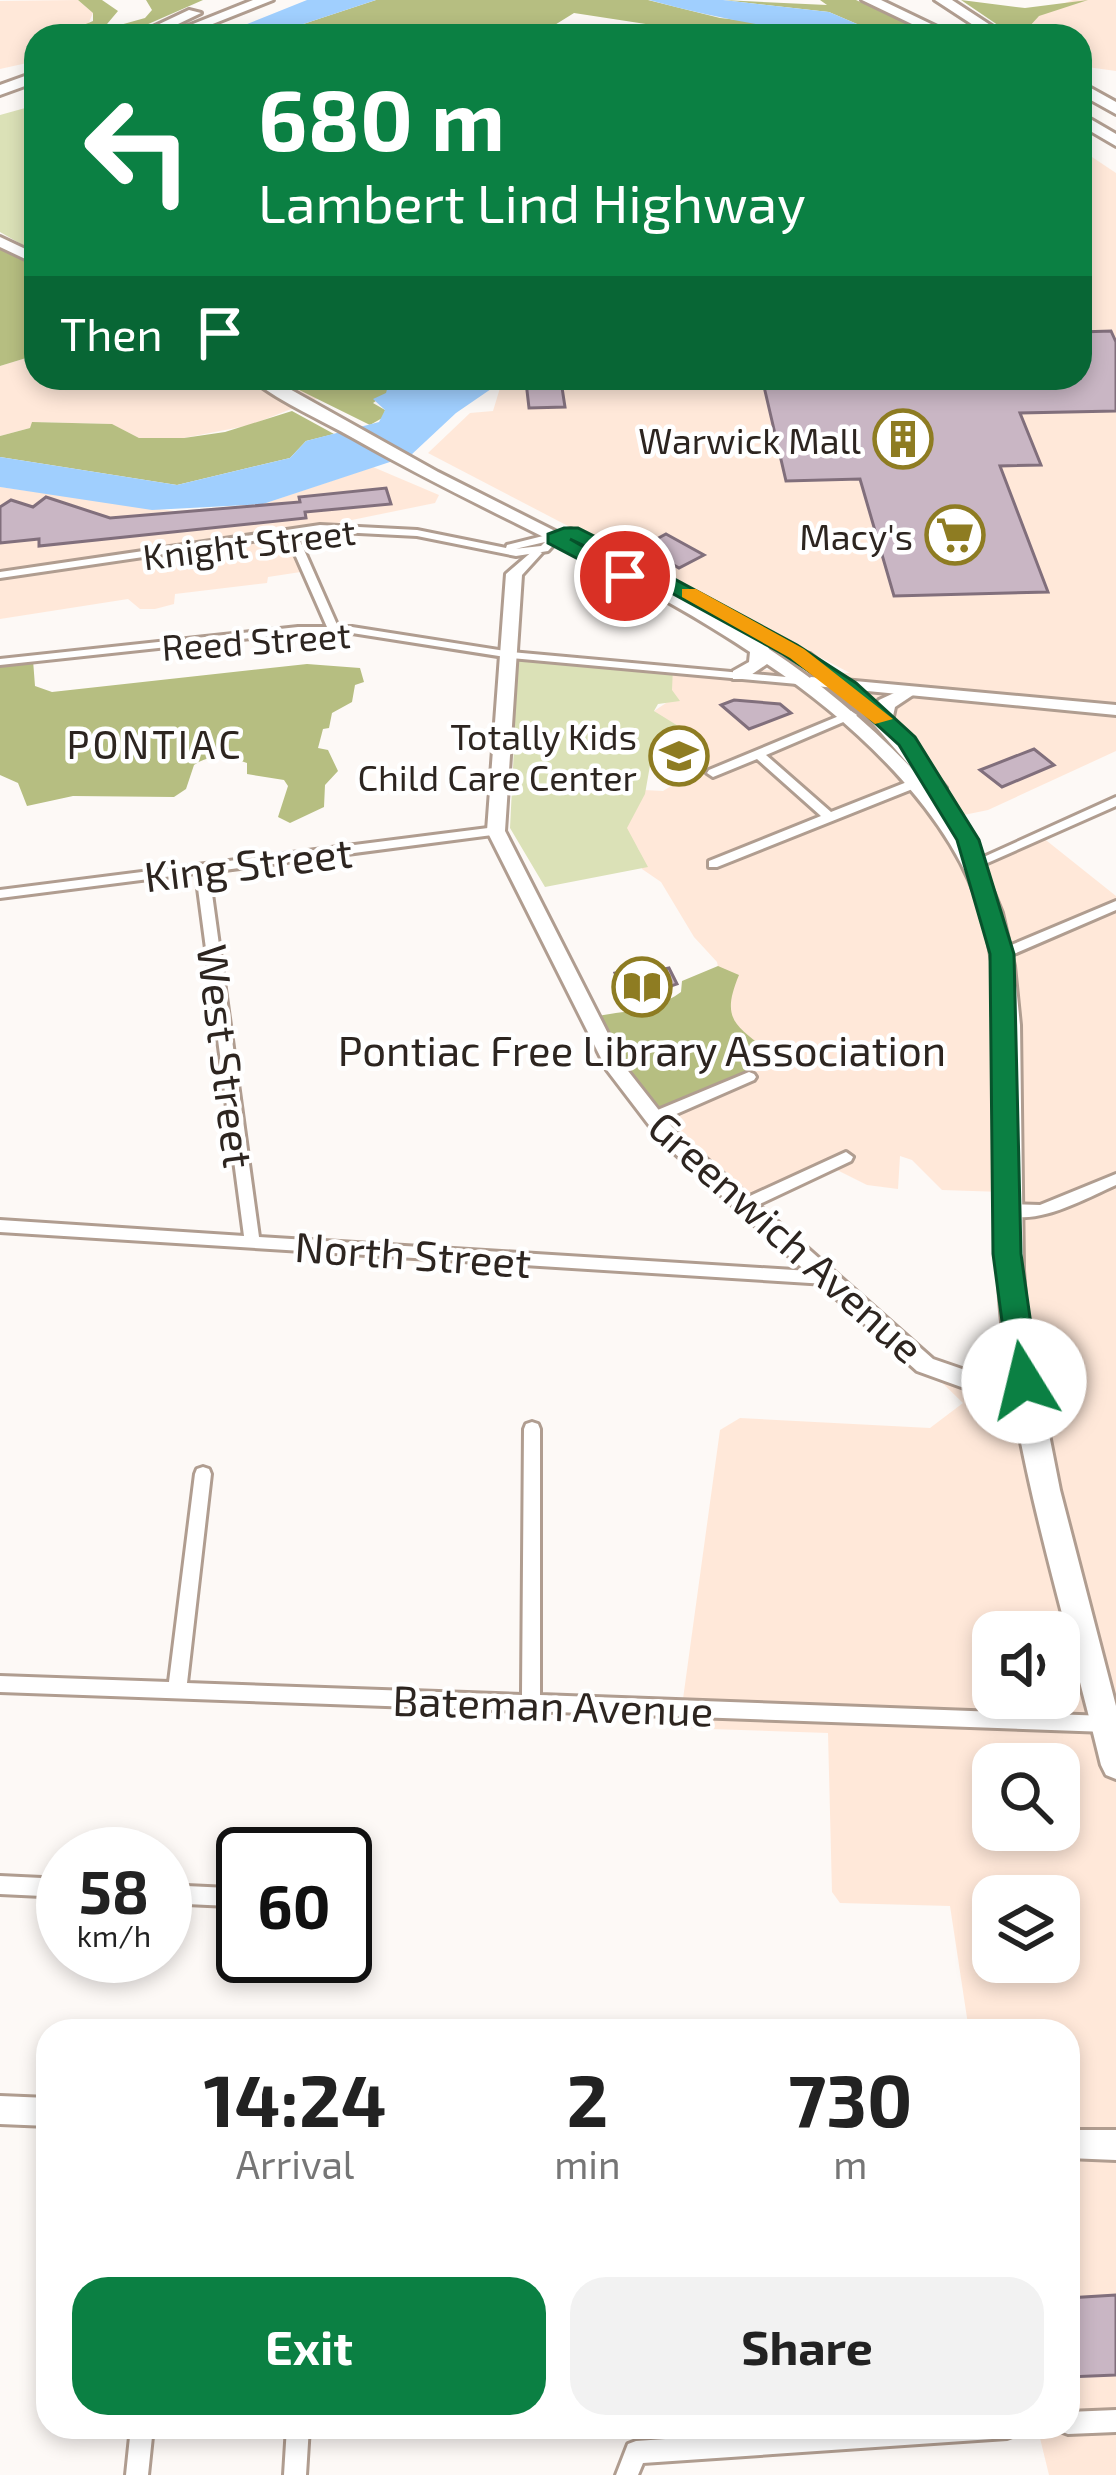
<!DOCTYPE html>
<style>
body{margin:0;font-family:"Exo 2",sans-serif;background:#f2f2f2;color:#222;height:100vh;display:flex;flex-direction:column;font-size:45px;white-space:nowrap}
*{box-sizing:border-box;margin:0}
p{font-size:39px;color:#767676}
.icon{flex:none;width:66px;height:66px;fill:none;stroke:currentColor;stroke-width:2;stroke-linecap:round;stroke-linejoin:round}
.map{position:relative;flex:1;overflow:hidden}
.sheet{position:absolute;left:36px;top:2019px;width:1044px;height:420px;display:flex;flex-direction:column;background:#fff;border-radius:36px;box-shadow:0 6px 18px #0003}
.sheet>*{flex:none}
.guide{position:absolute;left:24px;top:24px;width:1068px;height:366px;border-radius:36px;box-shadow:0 6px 18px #0003;background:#0b8043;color:#fff;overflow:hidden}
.buttons{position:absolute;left:972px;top:1611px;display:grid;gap:24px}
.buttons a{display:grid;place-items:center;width:108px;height:108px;border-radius:24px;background:#fff;box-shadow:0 6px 18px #0003;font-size:60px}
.speed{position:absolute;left:36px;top:1827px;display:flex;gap:24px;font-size:60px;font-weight:700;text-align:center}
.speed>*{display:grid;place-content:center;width:156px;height:156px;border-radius:50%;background:#fff;box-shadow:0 6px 18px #0003;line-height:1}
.speed small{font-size:30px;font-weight:400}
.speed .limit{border:6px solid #111;border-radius:18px;background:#fff;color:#111}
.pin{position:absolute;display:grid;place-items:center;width:102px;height:102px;color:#fff;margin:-51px;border:6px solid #fff;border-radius:50%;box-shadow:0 3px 12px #0007}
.me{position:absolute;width:132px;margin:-66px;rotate:351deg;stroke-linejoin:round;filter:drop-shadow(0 0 9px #0008)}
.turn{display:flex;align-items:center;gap:42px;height:252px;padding:0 36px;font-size:54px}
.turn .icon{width:156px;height:156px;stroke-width:2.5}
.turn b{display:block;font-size:84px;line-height:102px}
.then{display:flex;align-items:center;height:114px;padding:0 36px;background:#0003;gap:24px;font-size:45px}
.eta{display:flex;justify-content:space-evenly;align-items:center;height:204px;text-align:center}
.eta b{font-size:72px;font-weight:700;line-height:84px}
.primary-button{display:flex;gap:24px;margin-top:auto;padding:24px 36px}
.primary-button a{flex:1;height:138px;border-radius:36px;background:#0b8043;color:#fff;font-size:48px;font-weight:700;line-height:138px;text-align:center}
.primary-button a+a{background:#f2f2f2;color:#222}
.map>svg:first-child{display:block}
.built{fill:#ffe8d9;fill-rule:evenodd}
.green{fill:#dbe1b7}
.forest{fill:#b6be81}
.water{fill:#a0cffe}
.building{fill:#c9b6c4;stroke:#816f7c;stroke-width:3}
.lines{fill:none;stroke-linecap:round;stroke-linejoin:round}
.minor-casing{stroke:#b09d90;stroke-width:6}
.tertiary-casing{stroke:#b09d90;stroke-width:6}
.secondary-casing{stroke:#b09d90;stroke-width:6}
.primary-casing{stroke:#b09d90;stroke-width:6}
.motorway-casing{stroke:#b09d90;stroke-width:6}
.minor{fill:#fff;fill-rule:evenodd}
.tertiary{fill:#fff;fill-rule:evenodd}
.secondary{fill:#fff;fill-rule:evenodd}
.primary{fill:#fff;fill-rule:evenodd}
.motorway{fill:#fff;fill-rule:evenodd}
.route{fill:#0b8043;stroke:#07532c;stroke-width:3}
.slow{fill:#f59e0b}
.labels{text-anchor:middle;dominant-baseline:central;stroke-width:9;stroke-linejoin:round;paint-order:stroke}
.far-poi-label{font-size:36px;fill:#2d2520;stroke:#fff;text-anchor:end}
.far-street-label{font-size:36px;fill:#2d2520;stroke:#fff}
.far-neighbourhood-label{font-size:39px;letter-spacing:3px;fill:#2d2520;stroke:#fff}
.street-label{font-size:42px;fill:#2d2520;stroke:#fff}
.poi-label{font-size:42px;fill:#2d2520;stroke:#fff}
</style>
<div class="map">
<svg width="1116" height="2475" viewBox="0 0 1116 2475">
<rect width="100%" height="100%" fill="#fdf9f6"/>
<!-- built -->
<path class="built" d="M78 0 93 13 83 36H36V61L0 69V1Z
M1073 0H1116V71L1080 66V36H1029L1017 29 1027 17Z
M1080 149 1116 173V751L988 810 954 817 974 862 1037 833 1116 896V2475H1049L1039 2434V2427H1068V2031H969L950 1906 840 1903 832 1892 828 1733 679 1728 720 1430 740 1418 930 1428 963 1403 931 1372 1015 1381 1003 1192 942 1190 912 1160 900 1156 898 1189 867 1185 821 1162 740 1200 649 1113 771 1060 729 1017 717 962 694 937 661 882 642 869 639 850 625 829 644 790 663 791 679 781 655 770 651 759 655 737 680 735 654 711 669 701 673 667 850 673 428 453 470 413 493 411 500 388 522 378H1080ZM993 1632H1059V1698H993ZM993 1764H1059V1830H993ZM993 1896H1059V1962H993Z
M36 355V378H275L319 398 251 425 184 438H139L111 424 34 422 30 428 0 436V366Z
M373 467 439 495 435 503 293 532 307 571 268 577 267 583 175 594 174 604 155 609H140L128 599 0 619V487L174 511 263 504Z"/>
<!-- green -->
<path class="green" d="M36 105V250L33 251 0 232V115Z
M510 655 673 667 672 690 680 701 658 704 654 711 683 729 681 735 655 737 645 794 627 828 648 867 545 887 510 828 514 748 501 746Z"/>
<!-- forest -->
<path class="forest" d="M78 0H102L118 11 102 30 145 18 152 10 146 0H203L121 36H83L81 26 93 21V13Z
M376 0H648L720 18 786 25 809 36H724L574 13 537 36H267Z
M723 0 827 5 820 0H856L935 36H885L829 12Z
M961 0 1025 8 1088 0 1039 16 1028 28 1038 36H1014Z
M0 239 36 259V355L0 366Z
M275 378H390L387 393 373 403 385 410 384 417 370 425Z
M292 411 334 434 306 441 290 458 177 485 0 457V436L30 428 32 422 112 424 139 438H184L225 432Z
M33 660 35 686 52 692 307 664 360 668 364 682 355 685 352 702 332 713 329 728 323 729 318 748 328 750 338 771 325 785 324 807 290 823 278 817 288 786 284 780 247 774V763C230 756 209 754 194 765L186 789 174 797 73 796 27 806 18 783 0 775V663Z
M718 966 739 975C719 1023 738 1025 773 1056L727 1083 649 1113 590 1018C629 1008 647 1016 681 992L682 981Z"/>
<!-- water -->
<path class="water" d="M307 0H376L267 36H217Z
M649 0H723L829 12 885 36C805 36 726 21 649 0Z
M390 378H507L456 413 411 455 263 504 152 510 0 487V457L177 485 290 458 306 441 379 422 385 410 373 399 386 393Z"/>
<!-- building -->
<path class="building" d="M1111 331 1116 342V411L1020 413 1041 465 1000 466 1048 592 894 596 860 479 786 481 762 378H1080V332Z
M561 381 565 407 529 408 526 382Z
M386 488 391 504 305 512 306 518 39 546V539L0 543V507L11 500 33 507 46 497 110 518 300 502 299 497Z
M666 534 704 555 679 568 642 547Z
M734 700 780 704 791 713 749 729 721 705Z
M1034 749 1054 765 1002 787 980 770Z
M638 968 641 974 669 968 677 984 628 1001 615 973Z
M1116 2295V2375L1068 2377V2298Z"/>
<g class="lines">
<defs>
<path id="minor" d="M320 525 417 530 506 548 507 545 571 529 576 532 560 538 548 551 516 556 417 536 320 531 297 534 338 627H352L511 652 808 679 814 682 808 685 511 658 352 633H298L0 665V659L298 627H327L287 536 0 578V572ZM545 542 541 546 514 549H515Z
M851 711 857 715 855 717 766 755 831 812 907 782H915V788L717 867H709V861L821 816 757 759 713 777 707 773 709 770Z
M1116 797V806L976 868H968L966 865Z
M496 827 502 831 500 834 209 872 259 1237 826 1272 831 1274 834 1278 831 1282 826 1284 0 1232V1220L244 1236 196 873 0 898V890Z
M1116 901V910L1007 957 1002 958 995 954 997 951Z
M749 1072 754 1074 756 1077 754 1080 658 1122H648L646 1118 648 1114Z
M846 1152 853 1157 851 1161 749 1209H739L737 1205 739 1201Z
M1116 1174V1185C1086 1198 1028 1232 999 1210L1006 1204 1040 1205Z
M532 1422 538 1424 540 1429V1695L1107 1716 1113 1718 1116 1724 1113 1730 1107 1732 0 1692V1676L169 1682 195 1474 197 1469 203 1467 209 1469 211 1474 187 1683 522 1695 524 1429 526 1424Z
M0 1876 63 1879V1897L0 1894Z
M165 1885 229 1888 236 1890 239 1897 236 1904 229 1906 165 1903Z
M1116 2410V2432L1068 2434 1060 2431 1058 2427H1068V2412Z
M131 2427H153L148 2475H126Z
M287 2427H309L306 2475H284Z
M840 2427H1018L1015 2435 1007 2438 643 2463 638 2475H616L628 2444 636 2441Z"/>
<path id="tertiary" d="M535 549 542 553 522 575 505 831 625 1067 676 1132 933 1359 965 1370 1025 1372 1033 1375 1036 1381 1033 1387 964 1388 917 1371 662 1142 607 1070 487 831 506 574Z"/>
<path id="secondary" d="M811 677 1116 705V715L805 685 803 682Z
M0 2096 48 2098V2126L0 2124Z
M1068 2130H1116V2160L1068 2158Z"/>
<path id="primary" d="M0 237 36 254V264L0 247Z
M250 378H270L438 472 666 587 758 641 766 642 769 649C823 685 871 725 916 773L870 720 795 658 804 653 810 654 876 705 879 700 907 687 916 693 895 707 892 721 946 788 934 793 983 867 1002 913 1014 966 1020 1025 1023 1270 1027 1323 1060 1490 1116 1706V1779L1106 1775 1101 1765C1066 1619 1018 1472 1002 1322 988 1188 1018 1046 982 915 953 813 852 721 767 664L745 679H733V671L749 662 750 652C626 569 483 513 353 438 320 419 279 402 250 378Z"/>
<path id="motorway" d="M253 0H273L185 35 173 32Z
M862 0H881L956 36H937Z
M935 0H952L1007 36H990Z
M189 10 201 13 153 36H134Z
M36 72V82L0 95V85Z
M1080 82 1116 102V114L1080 94Z
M1080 113 1116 134V146L1080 125Z"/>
</defs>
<!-- minor casing -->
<use href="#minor" class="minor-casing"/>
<!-- tertiary casing -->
<use href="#tertiary" class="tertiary-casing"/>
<!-- secondary casing -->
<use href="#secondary" class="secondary-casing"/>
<!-- primary casing -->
<use href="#primary" class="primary-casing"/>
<!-- motorway casing -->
<use href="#motorway" class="motorway-casing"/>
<!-- minor -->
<use href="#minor" class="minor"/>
<!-- tertiary -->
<use href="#tertiary" class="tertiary"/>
<!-- secondary -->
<use href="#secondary" class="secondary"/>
<!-- primary -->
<use href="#primary" class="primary"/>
<!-- motorway -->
<use href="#motorway" class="motorway"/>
</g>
<!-- route -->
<path class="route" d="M564 528H578L604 541 797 645 856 683 915 737 979 840 1014 954 1021 1254 1039 1381 1035 1389H1014L1010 1381 993 1254 990 954 957 840 899 745 841 692 783 654 591 549 570 539 634 576 618 580 548 543V534Z"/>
<!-- slow -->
<path class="slow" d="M682 589H696L804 649 893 719 875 724 790 658 682 597Z"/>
<!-- icons -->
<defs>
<symbol id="building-ring" viewBox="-11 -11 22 22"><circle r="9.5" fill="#fff" stroke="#8e7c22" stroke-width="1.5"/><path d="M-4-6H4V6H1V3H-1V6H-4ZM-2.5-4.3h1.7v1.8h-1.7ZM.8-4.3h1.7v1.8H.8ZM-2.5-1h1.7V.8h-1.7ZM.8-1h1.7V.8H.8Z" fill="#8e7c22"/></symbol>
<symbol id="supermarket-ring" viewBox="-11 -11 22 22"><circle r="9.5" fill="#fff" stroke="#8e7c22" stroke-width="1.5"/><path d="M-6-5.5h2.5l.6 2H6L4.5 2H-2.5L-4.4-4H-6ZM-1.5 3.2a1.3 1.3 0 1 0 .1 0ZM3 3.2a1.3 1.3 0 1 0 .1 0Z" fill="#8e7c22"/></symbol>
<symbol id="school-ring" viewBox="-11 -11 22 22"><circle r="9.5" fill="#fff" stroke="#8e7c22" stroke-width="1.5"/><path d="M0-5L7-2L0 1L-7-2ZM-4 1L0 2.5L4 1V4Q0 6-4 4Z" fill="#8e7c22"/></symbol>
<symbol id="library-ring" viewBox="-11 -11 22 22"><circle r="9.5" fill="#fff" stroke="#8e7c22" stroke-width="1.5"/><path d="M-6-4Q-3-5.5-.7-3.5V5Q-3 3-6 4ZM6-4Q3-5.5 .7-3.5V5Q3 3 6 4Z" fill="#8e7c22"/></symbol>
</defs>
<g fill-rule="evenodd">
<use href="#building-ring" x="870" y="406" width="66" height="66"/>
<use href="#supermarket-ring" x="922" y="502" width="66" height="66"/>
<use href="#school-ring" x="646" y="723" width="66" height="66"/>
<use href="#library-ring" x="609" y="954" width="66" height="66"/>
</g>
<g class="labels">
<!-- far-poi labels -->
<g class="far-poi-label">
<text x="861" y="439">Warwick Mall</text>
<text x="913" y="535">Macy's</text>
<text x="637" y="735">Totally Kids<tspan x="637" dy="41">Child Care Center</tspan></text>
</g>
<!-- far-street labels -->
<g class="far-street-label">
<text transform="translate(249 543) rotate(-7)">Knight Street</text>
<text transform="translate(256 640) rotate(-4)">Reed Street</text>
</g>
<!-- far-neighbourhood labels -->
<g class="far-neighbourhood-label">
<text x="155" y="743">PONTIAC</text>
</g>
<!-- street labels -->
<g class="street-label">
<text transform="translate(248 863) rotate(-7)">King Street</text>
<text transform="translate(227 1056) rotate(83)">West Street</text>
<text transform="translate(787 1236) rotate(42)">Greenwich Avenue</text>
<text transform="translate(413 1253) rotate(4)">North Street</text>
<text transform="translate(553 1704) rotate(2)">Bateman Avenue</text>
</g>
<!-- poi labels -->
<g class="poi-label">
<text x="642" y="1049">Pontiac Free Library Association</text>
</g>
</g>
</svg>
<div class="buttons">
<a><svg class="icon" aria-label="sound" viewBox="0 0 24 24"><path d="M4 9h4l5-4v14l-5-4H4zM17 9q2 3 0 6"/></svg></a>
<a><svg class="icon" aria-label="search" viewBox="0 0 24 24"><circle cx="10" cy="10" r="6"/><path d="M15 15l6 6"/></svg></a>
<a><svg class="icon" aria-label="layers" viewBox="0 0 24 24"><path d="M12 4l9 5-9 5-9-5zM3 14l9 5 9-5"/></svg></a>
</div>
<div class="speed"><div>58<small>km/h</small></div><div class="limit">60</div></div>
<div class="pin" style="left:625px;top:576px;background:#d93025"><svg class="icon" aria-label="arrive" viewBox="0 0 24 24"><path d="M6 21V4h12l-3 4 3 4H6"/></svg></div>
<svg class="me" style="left:1024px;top:1381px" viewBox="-20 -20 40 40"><circle r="19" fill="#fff"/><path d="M0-13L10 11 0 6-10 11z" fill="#0b8043"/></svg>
<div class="guide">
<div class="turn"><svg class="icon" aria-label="left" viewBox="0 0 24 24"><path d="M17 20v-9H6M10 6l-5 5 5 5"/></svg><div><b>680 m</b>Lambert Lind Highway</div></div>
<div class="then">Then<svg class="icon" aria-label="arrive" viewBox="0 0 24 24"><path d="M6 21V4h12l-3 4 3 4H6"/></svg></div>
</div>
<section class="sheet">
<div class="eta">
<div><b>14:24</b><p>Arrival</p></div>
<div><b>2</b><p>min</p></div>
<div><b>730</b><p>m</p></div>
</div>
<div class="primary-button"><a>Exit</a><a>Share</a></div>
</section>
</div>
